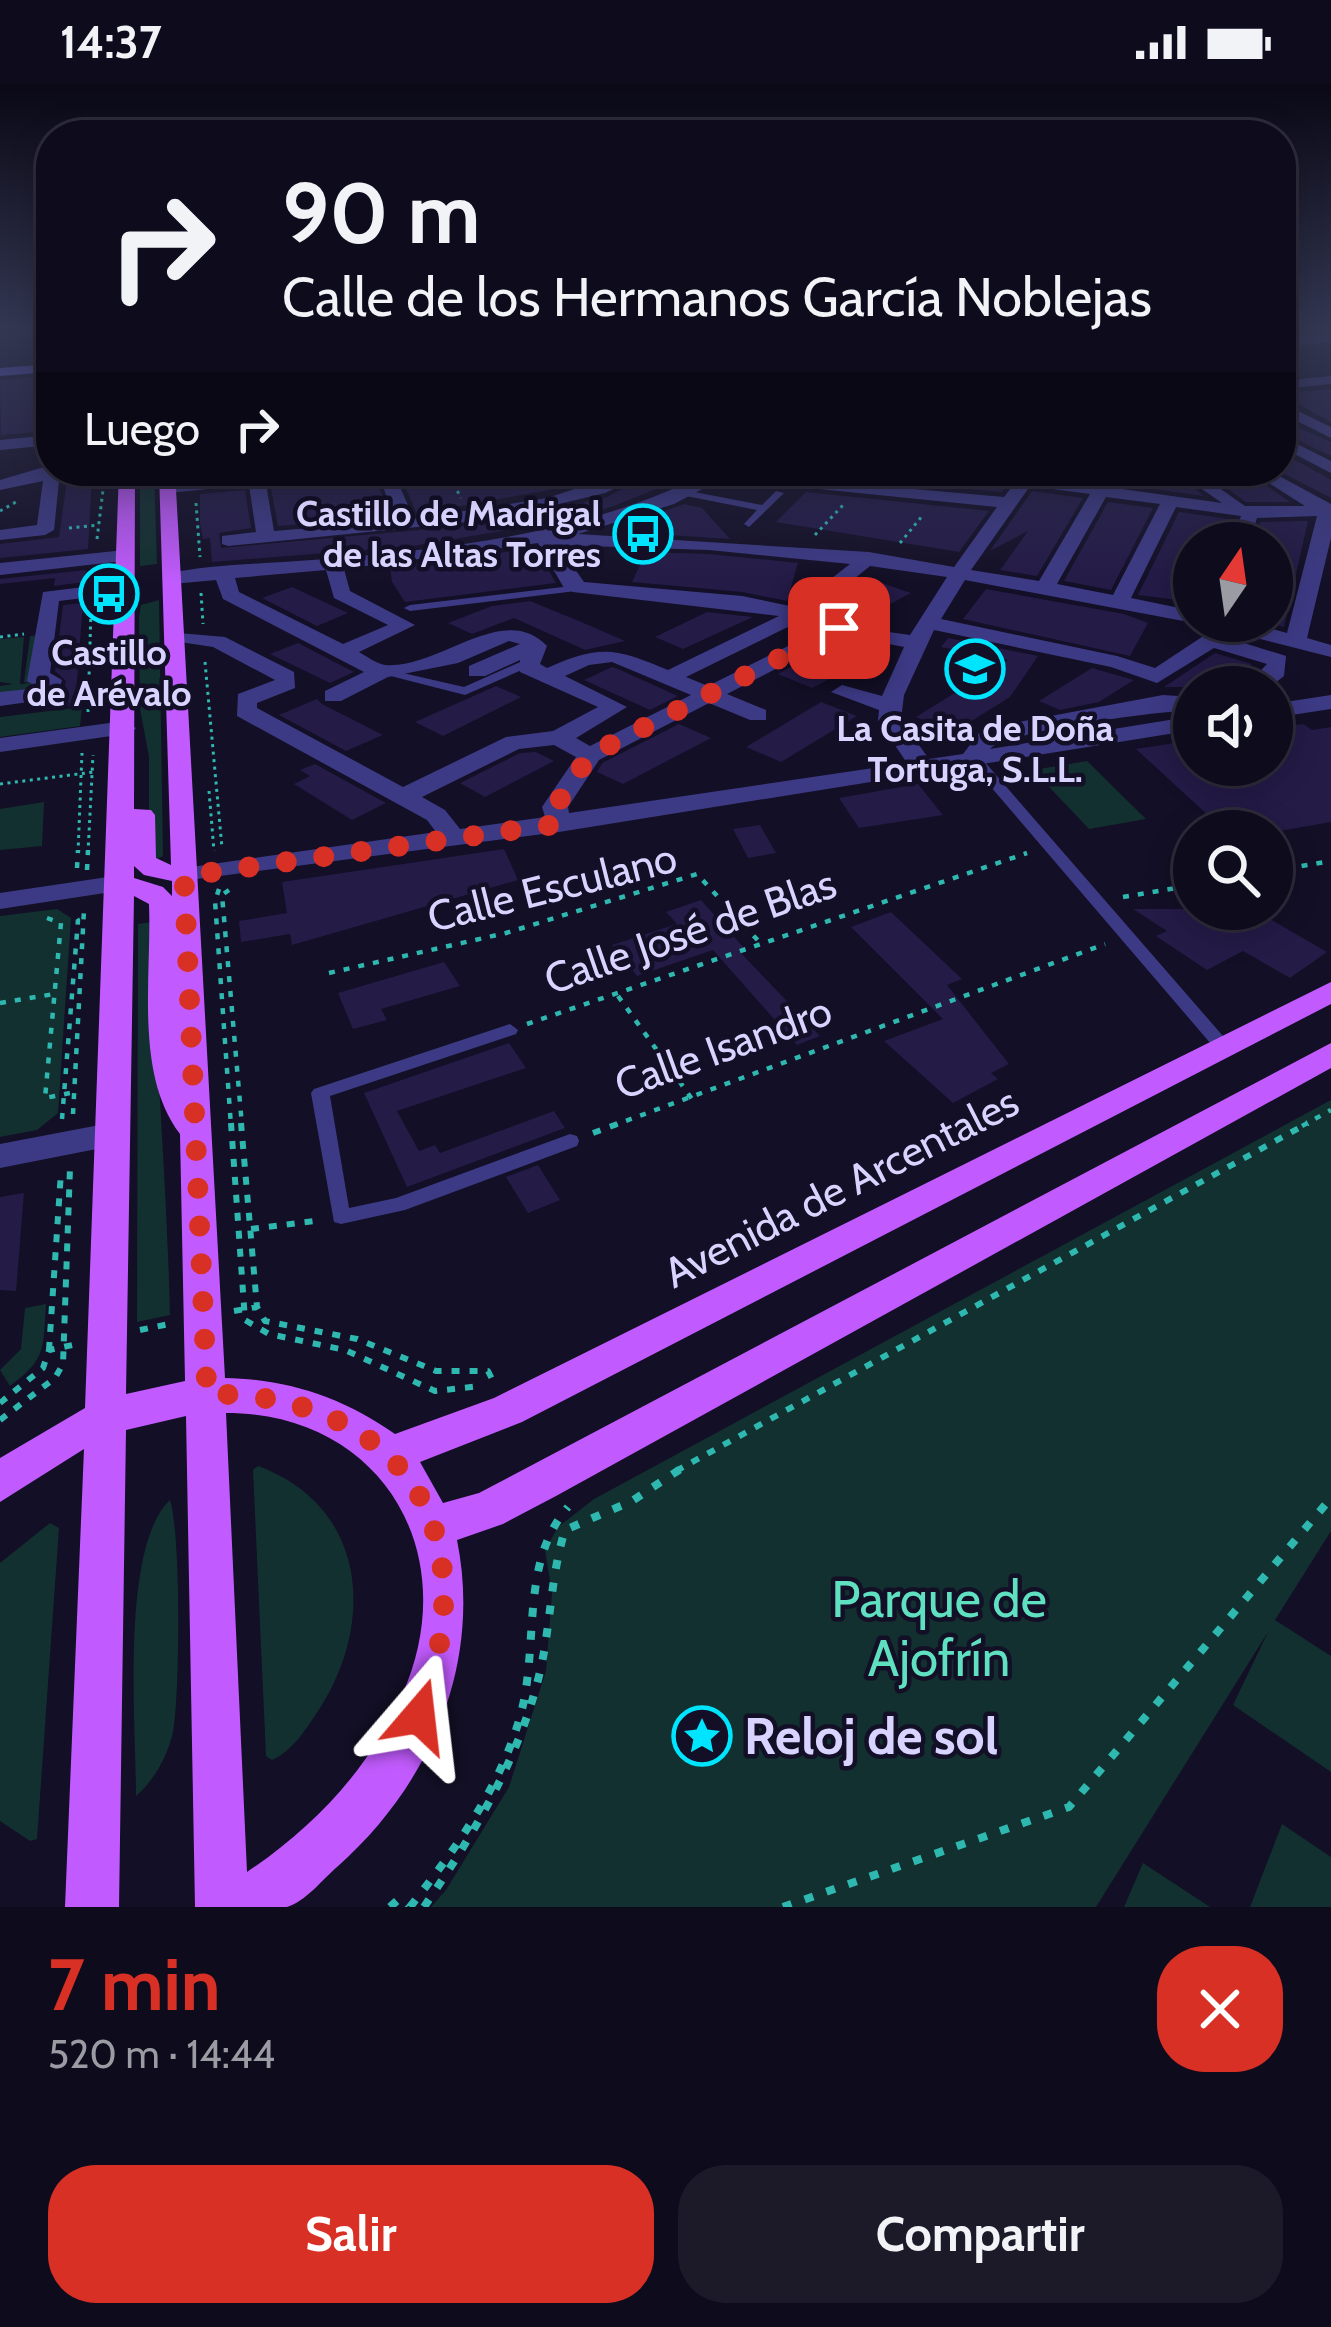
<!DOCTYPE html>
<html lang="es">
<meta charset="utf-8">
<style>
body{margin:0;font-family:Cabin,sans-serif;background:#1c1929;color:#f1f3f6;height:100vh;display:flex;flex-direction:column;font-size:45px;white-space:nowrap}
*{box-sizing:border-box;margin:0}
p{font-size:39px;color:#9b9ba3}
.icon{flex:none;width:66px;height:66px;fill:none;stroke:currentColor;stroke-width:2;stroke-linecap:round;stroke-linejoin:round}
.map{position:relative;height:1823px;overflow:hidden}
.details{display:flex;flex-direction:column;background:#0e0b1c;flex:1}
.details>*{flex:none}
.hud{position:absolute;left:36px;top:36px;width:1260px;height:366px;border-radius:48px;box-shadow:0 6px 30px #0003,0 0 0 3px #2e2b3b;background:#0e0b1c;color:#f1f3f6;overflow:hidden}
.needle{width:78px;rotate:13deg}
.controls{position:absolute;left:1173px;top:438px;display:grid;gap:24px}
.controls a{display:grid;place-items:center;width:120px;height:120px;border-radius:50%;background:#0e0b1c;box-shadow:0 6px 30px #0003,0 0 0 3px #2e2b3b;font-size:60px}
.pin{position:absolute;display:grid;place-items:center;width:102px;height:102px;color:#fff;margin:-51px;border-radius:24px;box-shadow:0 6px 18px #0006}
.me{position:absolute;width:132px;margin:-66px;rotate:17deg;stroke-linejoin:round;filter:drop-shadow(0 0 9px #0008)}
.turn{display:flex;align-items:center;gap:42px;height:252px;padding:0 48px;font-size:54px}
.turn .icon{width:156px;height:156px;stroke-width:2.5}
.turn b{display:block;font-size:84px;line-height:102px}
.then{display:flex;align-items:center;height:114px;padding:0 48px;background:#0003;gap:24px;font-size:45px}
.round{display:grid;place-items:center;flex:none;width:126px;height:126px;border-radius:48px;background:#1c1929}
.headline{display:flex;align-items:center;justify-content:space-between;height:204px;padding:0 48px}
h1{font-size:72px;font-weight:700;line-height:90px;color:#d93025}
.primary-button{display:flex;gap:24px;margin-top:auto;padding:24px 48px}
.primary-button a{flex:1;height:138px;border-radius:48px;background:#d93025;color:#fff;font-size:48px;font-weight:700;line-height:138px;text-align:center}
.primary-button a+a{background:#1c1929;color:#f1f3f6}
.status{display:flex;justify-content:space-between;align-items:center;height:84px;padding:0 60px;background:#0e0b1c;direction:ltr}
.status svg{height:33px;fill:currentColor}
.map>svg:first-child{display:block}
.green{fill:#12302f}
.building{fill:#241b47}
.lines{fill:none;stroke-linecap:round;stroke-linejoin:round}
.path-far3{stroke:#2fb8b0;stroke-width:3;stroke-dasharray:3 4.5;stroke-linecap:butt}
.path-far2{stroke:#2fb8b0;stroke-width:4.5;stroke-dasharray:6 9;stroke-linecap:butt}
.path-far1{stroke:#2fb8b0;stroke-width:6;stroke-dasharray:8 10;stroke-linecap:butt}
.path{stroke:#2fb8b0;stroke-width:8;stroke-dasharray:9 14;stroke-linecap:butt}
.lane{fill:#3d3a85;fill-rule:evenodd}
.street{fill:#3d3a85;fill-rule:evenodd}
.secondary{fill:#6f6bff;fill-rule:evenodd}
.primary{fill:#c25bff;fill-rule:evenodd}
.route{stroke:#d93025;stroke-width:21;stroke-dasharray:0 37.8}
.labels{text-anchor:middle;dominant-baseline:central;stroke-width:9;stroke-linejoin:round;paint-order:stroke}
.far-poi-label{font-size:36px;font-weight:bold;fill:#d9d4ff;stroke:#130f26}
.street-label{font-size:42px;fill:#d9d4ff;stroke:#130f26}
.near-park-label{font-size:51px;fill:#5fe0c0;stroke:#130f26}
.near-poi-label{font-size:51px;font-weight:bold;fill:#d9d4ff;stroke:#130f26;text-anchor:start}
</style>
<div class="status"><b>14:37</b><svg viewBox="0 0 49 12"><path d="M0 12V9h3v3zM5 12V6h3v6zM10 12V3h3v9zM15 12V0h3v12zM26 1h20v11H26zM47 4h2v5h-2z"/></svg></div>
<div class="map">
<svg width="1331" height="1823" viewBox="0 0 1331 1823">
<rect width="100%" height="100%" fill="#130f26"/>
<!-- green -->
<path class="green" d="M140 387H154L157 480 140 482Z
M159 516 163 772 157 775 149 770V673L140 625 139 533 141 521Z
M40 551 47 607 0 613V602L13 600 0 598V555L24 553 20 600 30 599 24 598 30 552Z
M82 623 80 642 0 653V633Z
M1087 677 1146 735 1089 745 1033 686Z
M44 718 42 762 0 766V725Z
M57 825 71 834 58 1029 37 1046 0 1053V832Z
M152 838C155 969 167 1099 170 1231L137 1238 138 840Z
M1331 1016V1447L1275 1536 1331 1572V1688L1233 1621 1268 1548 1096 1823H431L446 1806 509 1703 546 1587 552 1509 545 1466 558 1443 594 1415Z
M46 1220C43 1264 47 1275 10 1302L0 1286 21 1265 25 1224Z
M258 1382C369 1423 376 1542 316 1630 304 1648 292 1667 272 1676L266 1672 253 1386Z
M170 1416C181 1449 180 1611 173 1648 168 1671 154 1697 136 1712 136 1642 120 1463 170 1416Z
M50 1439 59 1444 37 1755 30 1757 0 1737V1479Z
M1282 1740 1331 1773V1823H1250Z
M1143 1779 1210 1823H1124Z"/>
<!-- building -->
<path class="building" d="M51 292V347L1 351 0 296Z
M1331 305V338L1283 312 1291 311 1287 309Z
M1281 336 1331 358V372L1281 348Z
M1281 368 1331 396V414L1279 387Z
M88 387 92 392 88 465 0 474V460L59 453 68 389Z
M355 387H373L390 433 278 442 271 404 343 396Z
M474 387H555L565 403 417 430 403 398 476 391Z
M657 387H700L614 422 565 436 413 462 212 478 210 454 203 455 200 439V410L245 406 251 444 219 449 221 464 496 439 607 413Z
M828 387H1018L1002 408 822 392Z
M1044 387H1172L1204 412 1044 390Z
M1203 387H1246L1290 418H1246Z
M1032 407 1083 414 1037 492 1000 486 1028 447 990 467Z
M806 408 989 427 959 468 776 438Z
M1108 418 1153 424 1111 506 1064 497Z
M684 420 702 424 730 455 653 450 642 435Z
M1179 428 1235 436 1227 459H1194V518L1138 511Z
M1308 437 1284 543 1272 540 1276 481 1272 480V459H1254L1260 438Z
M536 464 556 499 405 518 392 498 390 483Z
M646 468 709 470 798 479 787 517 742 508 632 498Z
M86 486 85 498 54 502 55 494 0 500V495Z
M879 498 911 509 875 528 815 533Z
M292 503 348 529 317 542 262 514Z
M986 505 1124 530 1148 539 1130 572 963 535Z
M530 517 579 537 625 557 585 566 514 534 472 550 448 539 492 522Z
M83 519 75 622 40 626 41 621 61 615 66 597 55 587 63 521Z
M707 528 753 533 683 565 655 553Z
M948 554 1038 572 1010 613 954 648 916 633 1008 576 941 563Z
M842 556 878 570 812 604 778 590Z
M298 559 354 588 330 599 270 570Z
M1215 569 1252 580 1221 603H1164Z
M612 583 618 585 678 612 650 626 584 596Z
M1092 584 1134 596 1099 618 1060 626 1039 617Z
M496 602 521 613 443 652 415 638Z
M317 615 322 620 383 651 346 667 279 631Z
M821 618 857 632 781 678 746 663Z
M679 640 711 654 623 700 597 688 602 679Z
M1303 640 1312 646 1331 643V738L1280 747H1225L1136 665 1194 656V681H1272V644Z
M536 668 554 677 485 713 460 699 520 669Z
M315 680 386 719 352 736 294 700 310 692 300 686Z
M918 700 943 731 859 744 839 714Z
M760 741 776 769 748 774 733 745Z
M504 765 518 796 292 861 290 850 241 858 239 837 287 829 282 798Z
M701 816 745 865 741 869 820 952 797 961 713 866 637 892 612 861 677 840 666 828Z
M1133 825H1253L1327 868 1290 894 1243 867 1207 886 1156 852 1167 847Z
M891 828 962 895 947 901 1009 980 991 989 998 995 953 1019 884 957 943 935 851 843Z
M444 878 460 902 381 925 387 936 353 945 338 909Z
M509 959 526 984 397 1027 419 1067 435 1061 440 1069 554 1027 565 1044 407 1103 364 1009Z
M538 1081 560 1116 528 1129 506 1093Z
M24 1109 16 1207 0 1206V1113Z"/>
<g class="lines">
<!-- path-far3 -->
<path class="path-far3" d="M447 387 461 414
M196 419 200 473
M0 427 16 418
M69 444 99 441
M815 451 844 420
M97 455 103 406
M900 459 923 431
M201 509 203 540
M0 553 24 550
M205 578 222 764
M88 628 91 526
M0 700 94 688
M209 707 214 767
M78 769 82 669
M88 769 93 671"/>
<!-- path-far2 -->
<path class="path-far2" d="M77 784 78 766
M87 786 88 766
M1272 787 1331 777
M219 805 215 817 231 1042
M229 806 222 811 242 1042
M1123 813 1194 801
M47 834 61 839 45 1014 75 1008
M329 889 506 849 697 790 763 862
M618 912 692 1015
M0 919 54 910
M527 940 1027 769
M73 1030 84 826
M62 1035 78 836 72 828
M612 1042 1105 860
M1302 1042 1331 1026"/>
<!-- path-far1 -->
<path class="path-far1" d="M231 1039 245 1236 269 1250 345 1266 435 1307 480 1302
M241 1039 257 1223
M593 1049 620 1039
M251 1145 322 1136
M234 1227 257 1223 265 1237 357 1255 436 1287H488L494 1299
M140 1246 169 1240
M49 1266 61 1088
M0 1319 43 1284 49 1266 77 1260
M0 1336 55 1294 63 1280 70 1084
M676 1387 1308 1039"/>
<!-- path -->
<path class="path" d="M390 1823 400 1814 408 1822
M410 1823C456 1764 499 1706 520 1633 540 1562 519 1480 568 1423
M424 1823C473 1751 518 1677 539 1592 551 1543 550 1494 565 1446L632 1417 682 1384
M783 1823 1069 1723 1331 1414"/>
<!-- lane -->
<path class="lane" d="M566 390H572L587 411 585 413H579L564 392Z
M684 406 762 421 776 407 784 409 749 443 744 440 757 426 681 411V407Z
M580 501 585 504 584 506 410 527 404 524 410 521Z
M527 575 531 576V582L465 611 375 588 381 584 464 603Z
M972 668 977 669 1229 959 1232 963 1229 967H1217L967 675V669Z
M510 940 518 946 516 950 330 1012 349 1124 396 1114 570 1050 577 1052 579 1057 577 1062 405 1126 341 1140 334 1138 311 1009 314 1005Z"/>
<!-- street -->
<path class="street" d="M1331 250V258L1281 263V255Z
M1331 292V300L1281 305V297Z
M1281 319 1331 343V354L1281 329Z
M51 351V361L0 366V356Z
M1281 352 1331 377V389L1281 363Z
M51 381V387H59L54 390 59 397 54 446 45 451 0 456V446L37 441 43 397 0 406V396Z
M247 387H351L343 392 266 400 274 447 396 437 377 387H393L414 435 547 414 630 387H653L605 409 496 435 228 462 222 460V452L256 448 249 401 168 409 159 404 168 399 247 391Z
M711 387 1004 413 1024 387H1040L1036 393 1222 419 1176 387H1195L1245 422H1305L1250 387H1270L1331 420V454L1307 554 1331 561V573L1237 549 1228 554 1286 572 1284 592 1270 603H1245L1267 580 1214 564 1157 599 1111 583 934 546 904 611 901 636 929 675 963 670 982 645 1163 611 1194 613V627C1164 625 1004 648 990 665L1194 632V646L559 748 174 798 171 792 184 784 436 748 427 736 237 632 238 610 275 596 213 563 167 556V548L225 553 294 588 295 604 257 619V624L403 703 506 653 553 647 598 623 520 588V576L485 592H469V582L520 560 509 557 458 579 388 593 341 617H325V607L364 588 223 515 216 496 172 500 162 494 165 490C213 480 264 480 312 476 447 465 587 451 711 387ZM721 395 997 423 954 483 869 468 578 450 674 420ZM1030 402 1090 410 1039 497 971 486ZM1106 413 1160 420 1113 511 1057 500ZM1176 423 1241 432 1231 459H1249L1257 434 1317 432 1287 549 1243 537H1211L1217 543 1155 584 1117 572 941 535 965 496 1194 539 1201 537H1194V527L1131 514ZM538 459 564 504 573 508 779 532 668 586C616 564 600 560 547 584L540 580 547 562C503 516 438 586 385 581 377 580 366 572 359 568L415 541 350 507 344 485ZM558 461 709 466 850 480 795 523 742 512 584 498ZM870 482 947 493 910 551 832 540 708 602 686 593 806 534ZM326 486 334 514 388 541 343 560 239 508 235 494ZM842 551 904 563 882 612 842 601 831 608 879 626 878 636 907 679 569 729 568 723 599 676 709 619 750 636H766V626L727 610ZM612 578 691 611 590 662 576 654 627 623 565 592 589 581ZM554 661 576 673 542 723 545 733 460 745 445 726 422 713 519 665Z
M125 466 134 472 132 476 0 491V479Z
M125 498 135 504 132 508 59 517 50 589 62 596 57 614 0 622V608L39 604 27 597 43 508Z
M1331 611V625L1272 634V620Z
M124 637 136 644 132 649 0 668V654Z
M121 791 131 793 135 799 131 805 0 825V809Z
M110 1039 122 1042 127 1051 122 1060 0 1084V1060Z"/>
<!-- secondary -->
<path class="secondary" d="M51 280V288L0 292V284Z"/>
<!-- primary -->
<path class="primary" d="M119 387H135L134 725 151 726 155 731 156 774 171 781 159 387H175L225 1294C288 1295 344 1314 395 1350L494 1314 1331 898V920L522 1338 420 1378 443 1419 479 1409 1331 959V984L556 1412 503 1440 457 1456C482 1579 431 1700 337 1783 323 1795 305 1818 287 1823 261 1823 222 1823 195 1823L186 1332 126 1346 119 1823H65L84 1365 0 1418V1374L85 1324ZM134 782 144 791 172 797V812L163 803 134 794ZM134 812 149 820C152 891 134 990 180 1050L185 1297 126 1310ZM226 1329C382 1329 465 1470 402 1611 370 1684 313 1744 247 1788Z"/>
</g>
<!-- sky -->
<linearGradient id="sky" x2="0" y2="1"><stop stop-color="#0a0815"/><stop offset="0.49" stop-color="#333752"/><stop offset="1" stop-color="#333752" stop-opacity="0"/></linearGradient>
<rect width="1331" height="501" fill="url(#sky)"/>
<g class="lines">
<!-- route -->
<path class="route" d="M419 1632C428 1602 439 1573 442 1542 459 1387 348 1309 207 1310L184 792 559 740 555 723 590 671 839 544"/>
</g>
<!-- icons -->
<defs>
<symbol id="bus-ring" viewBox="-11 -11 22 22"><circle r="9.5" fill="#130f26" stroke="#00e5ff" stroke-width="1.5"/><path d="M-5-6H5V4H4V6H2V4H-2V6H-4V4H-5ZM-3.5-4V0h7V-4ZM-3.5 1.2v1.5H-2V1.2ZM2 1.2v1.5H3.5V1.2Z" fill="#00e5ff"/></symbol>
<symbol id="school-ring" viewBox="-11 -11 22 22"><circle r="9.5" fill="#130f26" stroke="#00e5ff" stroke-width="1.5"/><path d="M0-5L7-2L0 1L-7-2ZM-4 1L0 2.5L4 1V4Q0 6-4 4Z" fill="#00e5ff"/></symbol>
<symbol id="sight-ring" viewBox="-11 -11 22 22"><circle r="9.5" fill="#130f26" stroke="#00e5ff" stroke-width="1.5"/><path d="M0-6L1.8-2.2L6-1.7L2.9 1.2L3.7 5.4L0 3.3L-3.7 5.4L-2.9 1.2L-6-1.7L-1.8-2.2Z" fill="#00e5ff"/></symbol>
</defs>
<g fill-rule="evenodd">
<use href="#bus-ring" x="610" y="417" width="66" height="66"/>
<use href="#bus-ring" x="76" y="477" width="66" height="66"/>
<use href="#school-ring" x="942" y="552" width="66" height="66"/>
<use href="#sight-ring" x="669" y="1619" width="66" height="66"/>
</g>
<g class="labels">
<!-- far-poi labels -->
<g class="far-poi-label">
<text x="601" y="429" text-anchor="end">Castillo de Madrigal<tspan x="601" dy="41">de las Altas Torres</tspan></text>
<text x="109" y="568">Castillo<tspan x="109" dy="41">de Arévalo</tspan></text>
<text x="975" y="644">La Casita de Doña<tspan x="975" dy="41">Tortuga, S.L.L.</tspan></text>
</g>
<!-- street labels -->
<g class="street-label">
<text transform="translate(552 803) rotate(-14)">Calle Esculano</text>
<text transform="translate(690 847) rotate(-19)">Calle José de Blas</text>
<text transform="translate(723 963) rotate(-20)">Calle Isandro</text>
<text transform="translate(841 1103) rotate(-27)">Avenida de Arcentales</text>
</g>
<!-- near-park labels -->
<g class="near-park-label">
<text x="939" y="1515">Parque de<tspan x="939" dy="59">Ajofrín</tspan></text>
</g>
<!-- near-poi labels -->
<g class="near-poi-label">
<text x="744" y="1652">Reloj de sol</text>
</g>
</g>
</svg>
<div class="controls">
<a><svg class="needle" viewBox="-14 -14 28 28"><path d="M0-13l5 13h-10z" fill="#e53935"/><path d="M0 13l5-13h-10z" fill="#9b9ba3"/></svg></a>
<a><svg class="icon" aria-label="sound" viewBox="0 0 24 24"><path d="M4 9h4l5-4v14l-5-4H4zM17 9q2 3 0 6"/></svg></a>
<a><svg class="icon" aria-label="search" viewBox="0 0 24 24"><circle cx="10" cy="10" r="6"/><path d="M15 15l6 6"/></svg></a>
</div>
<div class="pin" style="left:839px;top:544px;background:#d93025"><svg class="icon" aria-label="arrive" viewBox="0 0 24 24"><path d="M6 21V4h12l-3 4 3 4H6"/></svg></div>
<svg class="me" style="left:419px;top:1632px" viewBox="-20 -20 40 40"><path d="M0-17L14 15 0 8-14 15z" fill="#d93025" stroke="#fff" stroke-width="4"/></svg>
<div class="hud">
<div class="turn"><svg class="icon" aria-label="right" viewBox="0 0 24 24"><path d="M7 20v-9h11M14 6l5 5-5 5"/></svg><div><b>90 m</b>Calle de los Hermanos García Noblejas</div></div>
<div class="then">Luego<svg class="icon" aria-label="right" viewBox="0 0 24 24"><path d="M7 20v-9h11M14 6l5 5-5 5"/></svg></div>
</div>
</div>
<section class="details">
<div class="headline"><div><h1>7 min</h1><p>520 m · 14:44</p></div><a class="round" style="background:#d93025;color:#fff"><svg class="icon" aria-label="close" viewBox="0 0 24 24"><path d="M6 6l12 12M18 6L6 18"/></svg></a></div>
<div class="primary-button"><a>Salir</a><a>Compartir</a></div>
</section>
